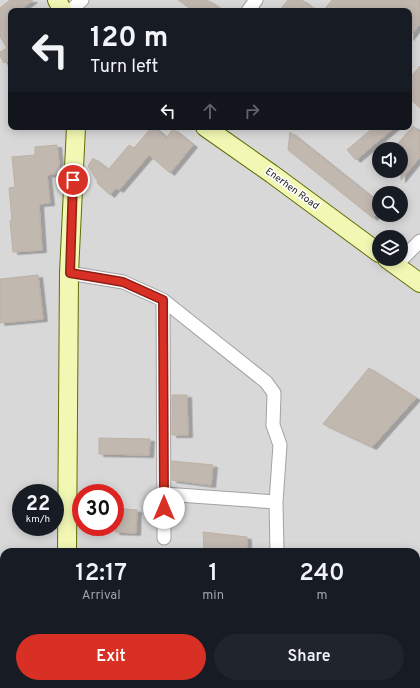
<!DOCTYPE html>
<style>
body{margin:0;font-family:Overpass,sans-serif;background:#20242c;color:#f1f3f6;height:100vh;display:flex;flex-direction:column;font-size:15px;white-space:nowrap}
*{box-sizing:border-box;margin:0}
p{font-size:13px;color:#9ea1a6}
.icon{flex:none;width:22px;height:22px;fill:none;stroke:currentColor;stroke-width:2;stroke-linecap:round;stroke-linejoin:round}
.map{position:relative;flex:1;overflow:hidden}
.details{position:absolute;left:0px;top:548px;width:420px;height:140px;display:flex;flex-direction:column;background:#171b24;border-radius:12px 12px 0 0;box-shadow:0 2px 10px #0003}
.details>*{flex:none}
.hud{position:absolute;left:8px;top:8px;width:404px;height:122px;border-radius:8px;box-shadow:0 2px 10px #0003;background:#171b24;color:#f1f3f6;overflow:hidden}
.controls{position:absolute;left:372px;top:142px;display:grid;gap:8px}
.controls a{display:grid;place-items:center;width:36px;height:36px;border-radius:50%;background:#171b24;box-shadow:0 2px 10px #0003;font-size:20px}
.speed{position:absolute;left:12px;top:484px;display:flex;gap:8px;font-size:20px;font-weight:700;text-align:center}
.speed>*{display:grid;place-content:center;width:52px;height:52px;border-radius:50%;background:#171b24;box-shadow:0 2px 10px #0003;line-height:1}
.speed small{font-size:10px;font-weight:400}
.speed .limit{border:6px solid #d22;background:#fff;color:#111}
.pin{position:absolute;display:grid;place-items:center;width:34px;height:34px;color:#fff;margin:-17px;border:2px solid #fff;border-radius:50%;box-shadow:0 1px 4px #0007}
.me{position:absolute;width:44px;margin:-22px;rotate:0deg;stroke-linejoin:round;filter:drop-shadow(0 0 3px #0008)}
.turn{display:flex;align-items:center;gap:14px;height:84px;padding:0 16px;font-size:18px}
.turn .icon{width:52px;height:52px;stroke-width:2.5}
.turn b{display:block;font-size:28px;line-height:34px}
.lanes{display:flex;align-items:center;height:38px;padding:0 16px;background:#0003;justify-content:center;gap:20px;direction:ltr}
.lanes .off{opacity:.35}
.eta{display:flex;justify-content:space-evenly;align-items:center;height:68px;text-align:center}
.eta b{font-size:24px;font-weight:600;line-height:28px}
.primary-button{display:flex;gap:8px;margin-top:auto;padding:8px 16px}
.primary-button a{flex:1;height:46px;border-radius:24px;background:#d93025;color:#fff;font-size:16px;font-weight:600;line-height:46px;text-align:center}
.primary-button a+a{background:#20242c;color:#f1f3f6}
.map>svg:first-child{display:block}
.residential{fill:#d9d8d8;fill-rule:evenodd}
.building{fill:#c1b8b0;stroke:#beb0a3;filter:url(#shadow)}
.lines{fill:none;stroke-linecap:round;stroke-linejoin:round}
.street-casing{stroke:#a2a2a2;stroke-width:15}
.secondary-casing{stroke:#5f6e06;stroke-width:20}
.street{stroke:#fff;stroke-width:13}
.secondary{stroke:#f2f8b3;stroke-width:18}
.route-casing{stroke:#8d1f18;stroke-width:10}
.route{stroke:#d93025;stroke-width:7}
.labels{text-anchor:middle;dominant-baseline:central;stroke-width:3;stroke-linejoin:round;paint-order:stroke}
.street-label{font-size:10px;fill:#1b1b1b;stroke:#fff}
</style>
<div class="map">
<svg width="420" height="688" viewBox="0 0 420 688">
<defs>
<filter id="shadow"><feDropShadow dx="4.5" dy="2.5" stdDeviation="0" flood-color="#0004"/></filter>
</defs>
<rect width="100%" height="100%" fill="#ede9e0"/>
<!-- residential -->
<path class="residential" d="M0 0H420V688H0ZM11 11H409V127H11ZM379 149H401V171H379ZM379 193H401V215H379ZM379 237H401V259H379ZM21 493H55V527H21ZM81 493H115V527H81ZM4 552H416V684H4Z"/>
<!-- building -->
<path class="building" d="M10 0H33L19 11H11V59L4 63 0 56V52L7 48 0 37V8Z
M178 0H207L224 11H194Z
M288 0H302L316 11H279Z
M332 0H420V24L409 38V11H323Z
M420 66V108L409 98V79Z
M413 126 420 132V157L401 180V149H393Z
M152 127H154L166 138 173 129 193 145 170 173 149 155 119 190 116 188 110 195 97 183 98 182 88 166 93 158 108 170 129 145 134 148Z
M374 127H395L356 160 347 150Z
M290 132 379 203V210L373 218 288 150Z
M57 145 60 173 47 175 50 203 39 204 42 250 13 252 10 221H12L9 188 15 187 12 157 35 155V147Z
M38 275 43 319 0 323V279Z
M369 368 416 398 372 447 323 424Z
M172 395H187L188 435H172Z
M99 438 150 439 149 455 99 454Z
M172 461 213 465 211 485 172 480Z
M115 508 137 510 136 533 115 532Z
M203 532 247 537V552H204Z"/>
<g class="lines">
<defs>
<path id="street" d="M70 11 82 0
M248 11 256 0
M396 265 420 241
M69 273 123 282 163 300 266 382 274 393 273 425 280 445 276 502 277 552
M163 300 164 538
M164 494 276 502
M298 684 312 688
M204 688V684"/>
<path id="secondary" d="M57 0 63 11
M205 127 272 174 379 253
M387 259 420 283
M67 552 69 273 76 127
M67 684V688"/>
</defs>
<!-- street casing -->
<use href="#street" class="street-casing"/>
<!-- secondary casing -->
<use href="#secondary" class="secondary-casing"/>
<!-- street -->
<use href="#street" class="street"/>
<!-- secondary -->
<use href="#secondary" class="secondary"/>
</g>
<g class="lines">
<defs>
<path id="route" d="M73 180 70 273 123 282 163 300 164 508"/>
</defs>
<!-- route casing -->
<use href="#route" class="route-casing"/>
<!-- route -->
<use href="#route" class="route"/>
</g>
<g class="labels">
<!-- street labels -->
<g class="street-label">
<text transform="translate(292 189) rotate(36)">Enerhen Road</text>
</g>
</g>
</svg>
<div class="controls">
<a><svg class="icon" aria-label="sound" viewBox="0 0 24 24"><path d="M4 9h4l5-4v14l-5-4H4zM17 9q2 3 0 6"/></svg></a>
<a><svg class="icon" aria-label="search" viewBox="0 0 24 24"><circle cx="10" cy="10" r="6"/><path d="M15 15l6 6"/></svg></a>
<a><svg class="icon" aria-label="layers" viewBox="0 0 24 24"><path d="M12 4l9 5-9 5-9-5zM3 14l9 5 9-5"/></svg></a>
</div>
<div class="speed"><div>22<small>km/h</small></div><div class="limit">30</div></div>
<div class="pin" style="left:73px;top:180px;background:#d93025"><svg class="icon" aria-label="arrive" viewBox="0 0 24 24"><path d="M6 21V4h12l-3 4 3 4H6"/></svg></div>
<svg class="me" style="left:164px;top:508px" viewBox="-20 -20 40 40"><circle r="19" fill="#fff"/><path d="M0-13L10 11 0 6-10 11z" fill="#d93025"/></svg>
<div class="hud">
<div class="turn"><svg class="icon" aria-label="left" viewBox="0 0 24 24"><path d="M17 20v-9H6M10 6l-5 5 5 5"/></svg><div><b>120 m</b>Turn left</div></div>
<div class="lanes"><svg class="icon" aria-label="left" viewBox="0 0 24 24"><path d="M17 20v-9H6M10 6l-5 5 5 5"/></svg><svg class="icon off" aria-label="ahead" viewBox="0 0 24 24"><path d="M12 20V5M6 11l6-6 6 6"/></svg><svg class="icon off" aria-label="right" viewBox="0 0 24 24"><path d="M7 20v-9h11M14 6l5 5-5 5"/></svg></div>
</div>
<section class="details">
<div class="eta">
<div><b>12:17</b><p>Arrival</p></div>
<div><b>1</b><p>min</p></div>
<div><b>240</b><p>m</p></div>
</div>
<div class="primary-button"><a>Exit</a><a>Share</a></div>
</section>
</div>
